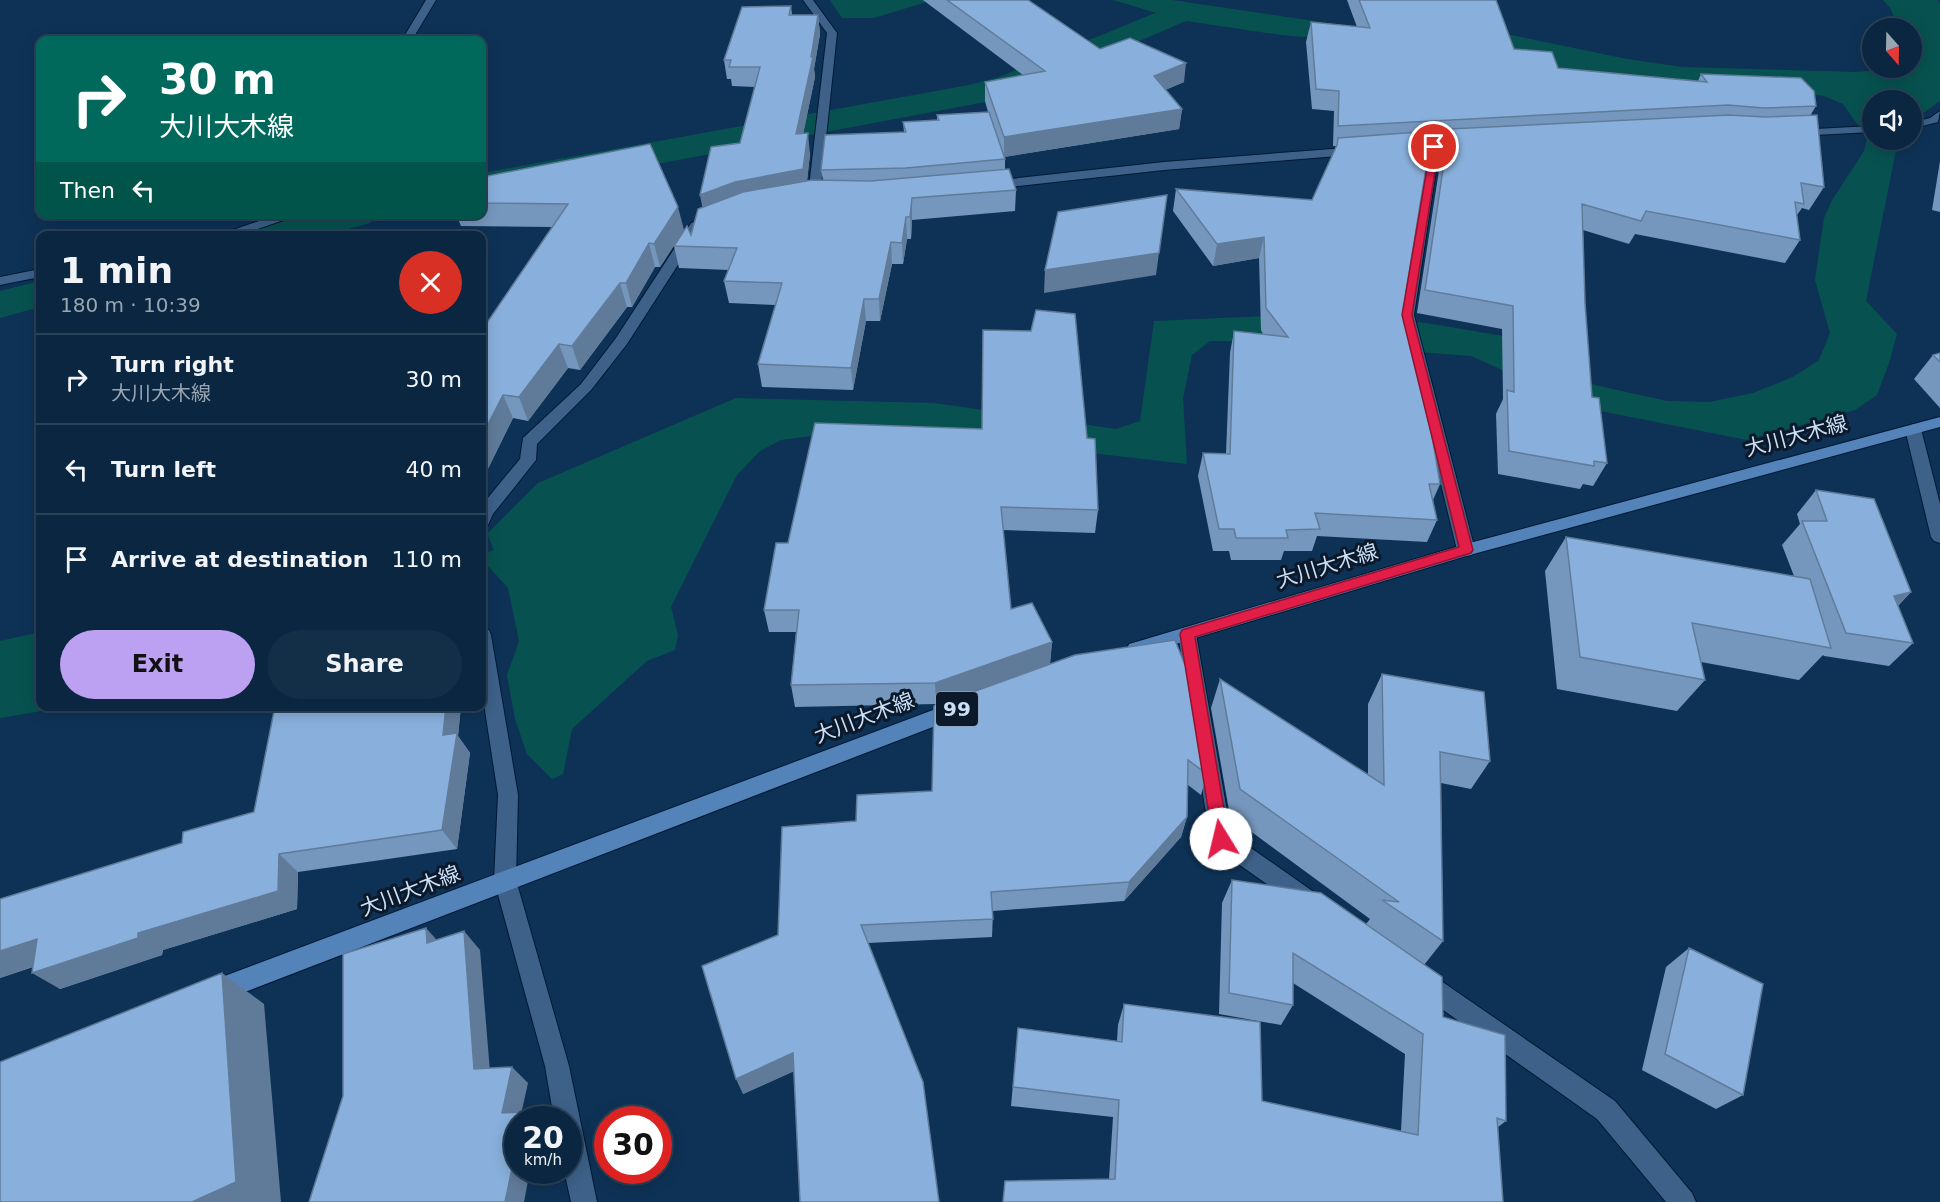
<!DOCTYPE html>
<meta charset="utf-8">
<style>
body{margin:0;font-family:"DejaVu Sans","Noto Sans JP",sans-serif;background:#132e47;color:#f1f3f6;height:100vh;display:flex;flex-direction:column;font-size:22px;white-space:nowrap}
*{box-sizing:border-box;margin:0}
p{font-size:20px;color:#99a5b1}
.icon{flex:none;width:33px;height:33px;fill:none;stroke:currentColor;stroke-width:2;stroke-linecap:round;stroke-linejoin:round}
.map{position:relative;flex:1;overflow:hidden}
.side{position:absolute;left:36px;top:231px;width:450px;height:480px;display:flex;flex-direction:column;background:#0a2640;border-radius:12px;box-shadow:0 3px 15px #0003,0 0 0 2px #2a4359}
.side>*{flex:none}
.hud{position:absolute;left:36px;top:36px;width:450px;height:183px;border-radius:12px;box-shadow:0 3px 15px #0003,0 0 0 2px #2a4359;background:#00695c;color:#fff;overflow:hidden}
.needle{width:39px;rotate:160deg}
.buttons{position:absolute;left:1862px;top:18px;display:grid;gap:12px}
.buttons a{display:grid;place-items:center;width:60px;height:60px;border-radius:50%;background:#0a2640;box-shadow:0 3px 15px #0003,0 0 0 2px #2a4359;font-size:30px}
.speed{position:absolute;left:504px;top:1106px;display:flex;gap:12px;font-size:30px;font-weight:700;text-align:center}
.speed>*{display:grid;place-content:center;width:78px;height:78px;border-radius:50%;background:#0a2640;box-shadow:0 3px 15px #0003,0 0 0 2px #2a4359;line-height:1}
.speed small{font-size:15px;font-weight:400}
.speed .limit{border:9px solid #d22;background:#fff;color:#111}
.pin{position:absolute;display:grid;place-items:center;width:51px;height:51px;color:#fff;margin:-26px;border:3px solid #fff;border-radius:50%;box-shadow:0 2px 6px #0007}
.me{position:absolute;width:66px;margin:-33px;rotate:351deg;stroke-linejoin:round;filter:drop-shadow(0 0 4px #0008)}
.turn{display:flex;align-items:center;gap:21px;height:126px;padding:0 24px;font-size:27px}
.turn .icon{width:78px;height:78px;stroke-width:2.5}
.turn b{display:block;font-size:42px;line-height:51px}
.then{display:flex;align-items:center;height:57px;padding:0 24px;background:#0003;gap:12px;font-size:22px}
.round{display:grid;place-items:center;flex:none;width:63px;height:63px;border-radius:32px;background:#132e47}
.summary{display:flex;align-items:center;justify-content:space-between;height:102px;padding:0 24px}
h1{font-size:36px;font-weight:700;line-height:45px}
.action{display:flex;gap:12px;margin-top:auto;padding:12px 24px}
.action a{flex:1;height:69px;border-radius:36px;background:#bca0f2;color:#111;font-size:24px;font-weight:700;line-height:69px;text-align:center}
.action a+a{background:#132e47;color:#f1f3f6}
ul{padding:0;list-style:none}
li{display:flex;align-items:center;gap:18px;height:90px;padding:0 24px;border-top:2px solid #2a4359}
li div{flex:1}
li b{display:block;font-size:22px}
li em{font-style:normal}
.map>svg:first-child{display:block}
.water{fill:#075250}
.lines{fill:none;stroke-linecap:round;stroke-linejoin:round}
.canal{fill:#075250;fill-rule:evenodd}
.street-casing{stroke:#011934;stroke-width:2}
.primary-casing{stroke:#011934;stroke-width:2}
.street{fill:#3d6189;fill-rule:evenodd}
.primary{fill:#5383b9;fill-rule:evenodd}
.wall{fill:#7697bd}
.shaded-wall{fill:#607b9a}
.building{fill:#89b0dc;stroke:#607b9a;stroke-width:1.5}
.route{fill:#e11d48;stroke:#92132f;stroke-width:1.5}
.labels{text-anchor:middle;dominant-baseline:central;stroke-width:6;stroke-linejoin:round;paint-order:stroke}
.shield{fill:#0b192a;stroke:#91a4b9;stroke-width:1.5}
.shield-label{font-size:20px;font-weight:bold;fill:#cbdff6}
.street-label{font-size:21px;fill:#cbdff6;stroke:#0b192a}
</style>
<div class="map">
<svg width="1940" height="1202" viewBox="0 0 1940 1202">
<rect width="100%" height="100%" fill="#0e3256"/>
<!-- water -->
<path class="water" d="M830 0H933L874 18H842Z
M1113 0H1172L1335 24 1432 34 1511 35 1627 59 1682 67 1854 72 1911 68V28H1897L1891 9 1883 0H1937L1940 2V101L1922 114 1911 113V100H1872V140H1898L1866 301 1897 334 1889 363 1877 395 1855 410 1747 440 1535 398 1505 371 1471 356 1276 341H1210L1192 355 1183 398 1187 464 969 439 842 432 781 440 760 451 737 475 671 607 678 635 675 650 647 661 572 729 563 774 552 779 527 754 515 719 507 675 519 641 508 588 489 567 482 570V554L494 550 487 534 538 483 736 398 934 403 1116 429 1140 421 1154 321 1331 313 1426 323 1503 336 1556 368 1595 385 1667 401 1709 402 1753 393 1793 377 1819 360 1830 333 1815 280 1824 218 1831 202 1864 151 1867 138 1843 104 1824 96 1745 87 1590 76 1530 58 1464 50 1281 35 1180 20Z
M40 632V706L65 707 0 718V641Z"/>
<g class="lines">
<!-- canal -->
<path class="canal" d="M1182 2 1193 4 1198 11 1193 18 1023 91 985 102 482 197V173L969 85 999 77Z
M307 214H376L370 223 322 236H253L258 227Z
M40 281V307L0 318V291Z"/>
<defs>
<path id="street" d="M426 0H436L412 40H402Z
M803 0H813L837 33 820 195 814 199 808 195 827 33Z
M1940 111 1938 122 1911 129V123L1930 118Z
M1872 126V132L1796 136 1790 133 1796 130Z
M1466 141 1472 145 1470 147 1439 150 1414 315 1475 550 1472 555 1466 556 1460 555 1457 550 1400 315 1427 151 1407 153 1401 149 1407 145Z
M1358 147 1362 148V154L1164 170 992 189 986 185 992 181 1164 162Z
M280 214H301L237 236H215Z
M710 216 716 220 701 229 627 344 591 390 537 444 536 460 493 514 488 525 482 527V505L520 459 523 438 581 384 616 338 691 223Z
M40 269V277L0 285V277Z
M1913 424 1921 429 1940 504V543L1934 541 1931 537 1905 429Z
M1187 627 1194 629 1196 634 1231 834 1318 895 1321 902 1318 909 1310 912 1302 909 1213 846 1210 839 1178 634 1180 629Z
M482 628 489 630 491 635 518 795 516 880 569 1066 597 1202H571L564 1170H568V1119H554L545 1066 494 880 498 795 482 691Z
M1423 971 1431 974 1615 1101 1692 1193 1696 1202H1666L1597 1119 1415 990 1411 982 1415 974Z"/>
<path id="primary" d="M1940 417V427L1466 556 1136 656 1129 654 1127 649 1129 644 1136 642 1466 544Z
M957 701 964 703 967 709 964 715 214 1004 206 1000 202 992 206 984 214 980Z"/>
</defs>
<!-- street casing -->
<use href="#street" class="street-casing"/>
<!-- primary casing -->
<use href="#primary" class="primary-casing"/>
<!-- street -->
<use href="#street" class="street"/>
<!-- primary -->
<use href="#primary" class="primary"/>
</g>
<!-- wall -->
<path class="wall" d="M923 0H1028L1100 49 1184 82 1165 90 1182 109 1179 129 1004 157 1005 159V169L1016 190 1015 211 912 220 911 239H907L903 264H892L880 321H866L853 390 762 387 758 364 776 305 729 303 724 281 729 270 679 268 674 246 691 235 703 208 740 143 755 87 732 86 731 79H727L724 60 791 6 792 15H818L820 34 814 69 815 77 803 134 810 154 807 181 823 180 821 170 904 132 903 122 937 120V115L988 112 985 101V82L1023 75Z
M1347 0H1496L1514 49 1558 68 1698 81 1701 74 1816 106 1810 116 1824 187 1809 210 1802 208 1797 215 1800 240 1785 263 1635 234 1629 244 1583 230 1585 303 1592 397 1607 463 1593 486 1583 484 1580 489 1498 474 1496 414 1503 399 1502 329 1417 313 1442 151 1446 140 1431 141 1406 292 1440 484 1433 500 1437 520 1427 542 1317 536 1312 551H1284L1281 560H1231L1229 551H1213L1198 476 1203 453 1226 454 1230 353 1234 331 1263 334 1261 330 1259 258 1213 266 1173 211 1176 189 1312 200 1334 153 1336 146H1333L1334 111 1312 109 1306 42 1311 22 1357 27Z
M1940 161V212L1932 210Z
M482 177 684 230 660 267H655L632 307H627L580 370 568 368 528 421 513 418 482 481V330L552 227 461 226 456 214H482Z
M1031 331 1087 438 1098 510 1095 533 1003 530 1011 609 1052 642 1050 664 936 704 795 707 791 685 796 632H769L764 610 788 543 982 429Z
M1940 353V408L1914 379 1933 355Z
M1816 490 1911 592 1898 606 1913 643 1889 666 1824 656 1823 655 1799 680 1701 662 1705 680 1677 711 1557 689 1545 571 1566 537 1794 576 1782 545 1800 524 1797 514Z
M1075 655 1207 774 1201 795 1188 785 1187 817 1181 837 1124 901 993 911 992 937 868 943 794 1071 743 1094 778 935 856 821 932 791Z
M1382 674 1490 761 1471 789 1441 783 1443 941 1424 965 1443 1017 1506 1121 1498 1127 1503 1202 1109 1179 1113 1117 1011 1106 1018 1028 1117 1041 1118 1025 1124 1004 1262 1101 1401 1131 1405 1054 1293 983V1005L1281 1025 1219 1014 1222 903 1232 880 1366 924 1370 919 1230 816 1211 708 1220 679 1368 775V704Z
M275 706H461L458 736 470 753 457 849 298 872 297 909 163 950 162 955 60 989 33 967 0 978V899L182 843 254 812Z
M1689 948 1743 1095 1716 1109 1642 1070 1666 967Z"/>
<!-- shaded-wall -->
<path class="shaded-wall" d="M818 15 820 34 814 69 815 77 799 154 796 134Z
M1186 63 1184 82 1151 96 1154 76Z
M1182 109 1179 129 1004 157V137Z
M808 133 810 154 806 190 704 216 700 195Z
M912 198V220L911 239 910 217Z
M678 207 684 230 660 267 654 244Z
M906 217 907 239 903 264 902 243Z
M1264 237 1259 258 1213 266 1217 244Z
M891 242 892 264 880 321 879 299Z
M649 243 655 267 632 307 626 283Z
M1159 253 1156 275 1044 293 1045 270Z
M620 283 627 307 580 370 572 346Z
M864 299 866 321 853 390 851 368Z
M559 344 568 368 528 421 519 397Z
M503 395 513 418 482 481V436Z
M1911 592 1887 616 1894 596Z
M1052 642 1050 664 936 704 935 683Z
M446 706H461L458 736 470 753 457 849 442 830 443 735Z
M1187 817 1181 837 1124 901 1129 882Z
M279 854 298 872 297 909 163 950 162 955 60 989 32 973Z
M426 928 443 947 427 943Z
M464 931 480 950 491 1084 474 1069Z
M37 939 64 956 0 978V951Z
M222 973 264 1004 281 1202H192Z
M793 1053 799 1069 743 1094 736 1079Z
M512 1067 528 1083 520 1119 502 1113Z
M523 1112 531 1119H522Z
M518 1140V1170H530L524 1202H505Z"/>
<!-- building -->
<path class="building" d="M947 0H1028L1100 49 1130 38 1186 63 1154 76 1182 109 1004 137 985 82 1045 71Z
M1359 0H1496L1514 49 1552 52 1558 68 1707 82 1701 74 1801 78 1814 91 1816 106 1764 108 1728 105 1338 126 1339 91 1316 89 1311 22 1370 28Z
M791 6 789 15H818L811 57H813L796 134 808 133 803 169 735 182 700 195 711 147 740 143 760 67H729L731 60H724L742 7Z
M989 112 1005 159 906 168 821 170 825 135 906 132 903 122 939 120 937 115Z
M1729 115 1765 117 1817 115 1824 187 1801 183 1804 204 1795 202 1800 240 1646 211 1641 221 1582 204 1585 303 1592 397 1599 398 1607 463 1594 461V466L1509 451 1507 390 1514 392 1513 306 1425 290 1449 129Z
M1432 131 1406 292 1413 321 1440 484H1429L1437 520 1315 513 1320 529 1286 530 1288 538H1236L1234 529H1219L1203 453 1230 454 1234 331 1288 337 1266 308 1264 237 1217 244 1176 189 1312 200 1337 145 1338 138Z
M650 144 678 207 654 244 649 243 626 283H620L572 346 559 344 519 397 503 395 482 436V330L568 204 482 203V177Z
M1009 169 1016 190 912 198 910 217H906L902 243 891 242 879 299H864L851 368 758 364 782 283 724 281 737 248 674 246 687 226 691 235 698 209 743 192 812 180 871 181Z
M1167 195 1159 253 1045 270 1058 212Z
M1036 310 1075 314 1087 438 1095 439 1098 510 1001 507 1011 609 1032 603 1052 642 935 683 791 685 799 610H764L776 543H788L815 423 982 429 983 330 1031 331Z
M1940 353V362L1933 355Z
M1816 490 1874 499 1911 592 1894 596 1913 643 1846 633 1802 521H1827Z
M1566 537 1810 579 1831 648 1692 623 1705 680 1580 657Z
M1175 640 1185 665 1190 668 1207 774 1188 760 1187 817 1129 882 991 892 993 919 861 925 923 1082 939 1202H800L793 1053 736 1079 702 966 778 935 782 827 856 821 857 795 932 791 934 706 1075 655Z
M1382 674 1484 692 1490 761 1440 752 1443 941 1382 900 1399 902 1240 789 1220 679 1384 785Z
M275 706H446L443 735 457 733 442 830 279 854 278 891 138 933V938L32 973 37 939 0 951V899L182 843 183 832 254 812Z
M1232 880 1321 893 1442 977 1443 1017 1505 1035 1506 1121 1497 1118 1503 1202H1003L1005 1181 1115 1179 1119 1100 1013 1087 1018 1028 1122 1042 1124 1004 1260 1022 1262 1101 1418 1135 1423 1034 1293 953V1005L1229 993Z
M426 928 427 943 464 931 474 1069 512 1067 502 1113 523 1112 522 1119H518V1140L505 1202H309L343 1096V954Z
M1689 948 1763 984 1743 1095 1665 1054Z
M222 973 236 1182 192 1202H0V1062Z"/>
<!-- route -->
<path class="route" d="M1431 145 1439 147 1412 315 1473 550 1471 553 1195 637 1229 839 1226 844 1221 847 1215 844 1213 839 1180 634 1182 630 1459 547 1402 315Z"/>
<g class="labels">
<!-- shield labels -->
<rect class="shield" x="936" y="692" width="42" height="34" rx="4.5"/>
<g class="shield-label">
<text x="957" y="709">99</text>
</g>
<!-- street labels -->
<g class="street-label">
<text transform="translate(1796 436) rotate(-15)">大川大木線</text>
<text transform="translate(1327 566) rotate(-17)">大川大木線</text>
<text transform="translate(864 718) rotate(-21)">大川大木線</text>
<text transform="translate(410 891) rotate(-21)">大川大木線</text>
</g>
</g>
</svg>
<div class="buttons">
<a><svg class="needle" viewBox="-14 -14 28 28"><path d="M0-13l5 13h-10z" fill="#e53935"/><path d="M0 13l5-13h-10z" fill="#99a5b1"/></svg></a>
<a><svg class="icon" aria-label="sound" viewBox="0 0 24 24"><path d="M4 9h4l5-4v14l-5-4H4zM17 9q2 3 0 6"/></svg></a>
</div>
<div class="speed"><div>20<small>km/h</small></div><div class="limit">30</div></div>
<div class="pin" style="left:1434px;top:147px;background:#d93025"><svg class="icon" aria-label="arrive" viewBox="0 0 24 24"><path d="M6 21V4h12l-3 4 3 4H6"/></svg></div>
<svg class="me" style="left:1221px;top:839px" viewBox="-20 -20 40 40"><circle r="19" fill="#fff"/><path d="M0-13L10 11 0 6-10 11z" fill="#e11d48"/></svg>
<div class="hud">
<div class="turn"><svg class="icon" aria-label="right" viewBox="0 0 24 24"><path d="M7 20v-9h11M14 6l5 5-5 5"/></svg><div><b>30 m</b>大川大木線</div></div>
<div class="then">Then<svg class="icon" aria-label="left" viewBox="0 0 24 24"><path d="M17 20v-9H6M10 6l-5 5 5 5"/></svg></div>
</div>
<section class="side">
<div class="summary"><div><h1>1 min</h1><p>180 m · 10:39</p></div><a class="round" style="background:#d93025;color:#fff"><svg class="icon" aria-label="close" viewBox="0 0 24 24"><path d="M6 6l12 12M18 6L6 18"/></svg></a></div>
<ul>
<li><svg class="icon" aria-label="right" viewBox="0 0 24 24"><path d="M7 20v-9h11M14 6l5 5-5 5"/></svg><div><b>Turn right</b><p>大川大木線</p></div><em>30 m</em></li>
<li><svg class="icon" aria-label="left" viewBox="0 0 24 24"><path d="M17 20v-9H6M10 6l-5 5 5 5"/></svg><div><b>Turn left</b></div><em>40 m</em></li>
<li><svg class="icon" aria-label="arrive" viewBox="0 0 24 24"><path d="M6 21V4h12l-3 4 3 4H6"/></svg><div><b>Arrive at destination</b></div><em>110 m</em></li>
</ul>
<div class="action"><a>Exit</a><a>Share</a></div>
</section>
</div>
